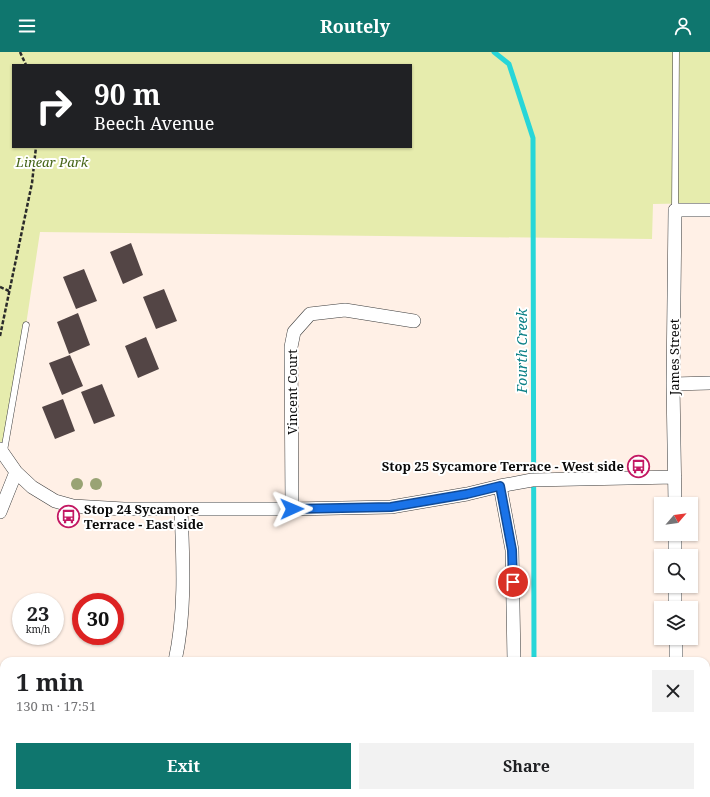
<!DOCTYPE html>
<meta charset="utf-8">
<style>
body{margin:0;font-family:"Noto Serif",serif;background:#f2f2f2;color:#202124;height:100vh;display:flex;flex-direction:column;font-size:15px;white-space:nowrap}
*{box-sizing:border-box;margin:0}
p{font-size:13px;color:#757577}
.icon{flex:none;width:22px;height:22px;fill:none;stroke:currentColor;stroke-width:2;stroke-linecap:round;stroke-linejoin:round}
.map{position:relative;flex:1;overflow:hidden}
.panel{position:absolute;left:0px;top:605px;width:710px;height:140px;display:flex;flex-direction:column;background:#fff;border-radius:12px 12px 0 0;box-shadow:0 1px 3px #0004}
.panel>*{flex:none}
.banner{position:absolute;left:12px;top:12px;width:400px;height:84px;border-radius:0px;box-shadow:0 1px 3px #0004;background:#202124;color:#fff;overflow:hidden}
.needle{width:26px;rotate:62deg}
.fabs{position:absolute;left:654px;top:445px;display:grid;gap:8px}
.fabs a{display:grid;place-items:center;width:44px;height:44px;border-radius:0px;background:#fff;box-shadow:0 1px 3px #0004;font-size:20px}
.speed{position:absolute;left:12px;top:541px;display:flex;gap:8px;font-size:20px;font-weight:700;text-align:center}
.speed>*{display:grid;place-content:center;width:52px;height:52px;border-radius:50%;background:#fff;box-shadow:0 1px 3px #0004;line-height:1}
.speed small{font-size:10px;font-weight:400}
.speed .limit{border:6px solid #d22;background:#fff;color:#111}
.pin{position:absolute;display:grid;place-items:center;width:34px;height:34px;color:#fff;margin:-17px;border:2px solid #fff;border-radius:50%;box-shadow:0 1px 4px #0007}
.me{position:absolute;width:44px;margin:-22px;rotate:89deg;stroke-linejoin:round;filter:drop-shadow(0 0 3px #0008)}
.turn{display:flex;align-items:center;gap:14px;height:84px;padding:0 16px;font-size:18px}
.turn .icon{width:52px;height:52px;stroke-width:2.5}
.turn b{display:block;font-size:28px;line-height:34px}
.round{display:grid;place-items:center;flex:none;width:42px;height:42px;border-radius:0px;background:#f2f2f2}
.head{display:flex;align-items:center;justify-content:space-between;height:68px;padding:0 16px}
h1{font-size:24px;font-weight:700;line-height:30px}
.cta{display:flex;gap:8px;margin-top:auto;padding:8px 16px}
.cta a{flex:1;height:46px;border-radius:0px;background:#0f766e;color:#fff;font-size:16px;font-weight:700;line-height:46px;text-align:center}
.cta a+a{background:#f2f2f2;color:#202124}
header{display:flex;justify-content:space-between;align-items:center;height:52px;padding:0 16px;background:#0f766e;color:#fff;font-size:18px;font-weight:700}
.map>svg:first-child{display:block}
.green{fill:#e6ecad;fill-rule:evenodd}
.lines{fill:none;stroke-linecap:round;stroke-linejoin:round}
.stream{stroke:#27d6d8;stroke-width:5}
.building{fill:#534545}
.service-casing{stroke:#3c3c3c;stroke-width:7}
.minor-casing{stroke:#3c3c3c;stroke-width:14}
.path{stroke:#2b2b2b;stroke-width:2.5;stroke-dasharray:4 2;stroke-linecap:butt}
.service{stroke:#fff;stroke-width:6}
.minor{stroke:#fff;stroke-width:13}
.tree{fill:#99a374}
.route-casing{stroke:#114b97;stroke-width:10}
.route{stroke:#1a73e8;stroke-width:7}
.labels{text-anchor:middle;dominant-baseline:central;stroke-width:4;stroke-linejoin:round;paint-order:stroke}
.park-label{font-size:13px;font-style:italic;fill:#456416;stroke:#fff}
.street-label{font-size:13px;fill:#090909;stroke:#fff}
.poi-label{font-size:13px;font-weight:bold;fill:#090909;stroke:#fff;text-anchor:end}
.water-label{font-size:14px;font-style:italic;fill:#0c8086;stroke:#fff}
</style>
<header><svg class="icon" aria-label="menu" viewBox="0 0 24 24"><path d="M4 6h16M4 12h16M4 18h16"/></svg>Routely<svg class="icon" aria-label="person" viewBox="0 0 24 24"><circle cx="12" cy="8" r="4"/><path d="M4 21q1-7 8-7t8 7"/></svg></header>
<div class="map">
<svg width="710" height="745" viewBox="0 0 710 745">
<rect width="100%" height="100%" fill="#fff0e6"/>
<!-- green -->
<path class="green" d="M0 0H710V151L653 152 652 187 40 180 26 273 6 381 0 397ZM13 13H411V95H13Z"/>
<g class="lines">
<!-- stream -->
<path class="stream" d="M494 0 509 12 533 86 534 609
M535 741V745"/>
</g>
<!-- building -->
<path class="building" d="M131 191 143 223 123 232 110 200Z
M84 217 97 249 76 257 63 225Z
M164 237 177 269 156 277 143 245Z
M78 261 90 293 69 302 57 270Z
M146 285 159 317 138 326 125 294Z
M70 303 83 334 62 343 49 311Z
M102 332 115 364 94 372 81 340Z
M63 347 75 379 55 387 42 355Z"/>
<g class="lines">
<defs>
<path id="service" d="M675 158 676 0
M4 399 26 273
M501 745V741"/>
<path id="minor" d="M673 332 710 331
M0 397 16 420 32 435 55 449 73 454 124 457H292L391 455 467 442 500 434 532 428 675 425
M500 434 512 498 514 609
M675 452 673 332 675 158H710
M292 457 291 295 294 280 310 262 345 258 414 269
M0 460 16 420
M675 482V504
M675 534V556
M676 586V609
M175 609C186 559 183 508 181 457
M676 741V745
M151 745 152 741
M336 745V741"/>
</defs>
<!-- service casing -->
<use href="#service" class="service-casing"/>
<!-- minor casing -->
<use href="#minor" class="minor-casing"/>
<!-- path -->
<path class="path" d="M20 0 26 13
M0 235 9 239
M0 284 32 131 36 95"/>
<!-- service -->
<use href="#service" class="service"/>
<!-- minor -->
<use href="#minor" class="minor"/>
</g>
<!-- trees -->
<g class="tree">
<circle cx="77" cy="432" r="6"/>
<circle cx="96" cy="432" r="6"/>
</g>
<g class="lines">
<defs>
<path id="route" d="M292 457 391 455 467 442 500 434 512 498 513 530"/>
</defs>
<!-- route casing -->
<use href="#route" class="route-casing"/>
<!-- route -->
<use href="#route" class="route"/>
</g>
<!-- icons -->
<defs>
<symbol id="bus-ring" viewBox="-11 -11 22 22"><circle r="9.5" fill="#fff" stroke="#c31863" stroke-width="1.5"/><path d="M-5-6H5V4H4V6H2V4H-2V6H-4V4H-5ZM-3.5-4V0h7V-4ZM-3.5 1.2v1.5H-2V1.2ZM2 1.2v1.5H3.5V1.2Z" fill="#c31863"/></symbol>
</defs>
<g fill-rule="evenodd">
<use href="#bus-ring" x="626" y="402" width="25" height="25"/>
<use href="#bus-ring" x="56" y="452" width="25" height="25"/>
</g>
<g class="labels">
<!-- park labels -->
<g class="park-label">
<text x="52" y="110">Linear Park</text>
</g>
<!-- street labels -->
<g class="street-label">
<text transform="translate(674 305) rotate(-90)">James Street</text>
<text transform="translate(292 340) rotate(-90)">Vincent Court</text>
</g>
<!-- poi labels -->
<g class="poi-label">
<text x="624" y="414">Stop 25 Sycamore Terrace - West side</text>
<text x="84" y="457" text-anchor="start">Stop 24 Sycamore<tspan x="84" dy="15">Terrace - East side</tspan></text>
</g>
<!-- water labels -->
<g class="water-label">
<text transform="translate(521 299) rotate(-90)">Fourth Creek</text>
</g>
</g>
</svg>
<div class="fabs">
<a><svg class="needle" viewBox="-14 -14 28 28"><path d="M0-13l5 13h-10z" fill="#e53935"/><path d="M0 13l5-13h-10z" fill="#757577"/></svg></a>
<a><svg class="icon" aria-label="search" viewBox="0 0 24 24"><circle cx="10" cy="10" r="6"/><path d="M15 15l6 6"/></svg></a>
<a><svg class="icon" aria-label="layers" viewBox="0 0 24 24"><path d="M12 4l9 5-9 5-9-5zM3 14l9 5 9-5"/></svg></a>
</div>
<div class="speed"><div>23<small>km/h</small></div><div class="limit">30</div></div>
<div class="pin" style="left:513px;top:530px;background:#d93025"><svg class="icon" aria-label="arrive" viewBox="0 0 24 24"><path d="M6 21V4h12l-3 4 3 4H6"/></svg></div>
<svg class="me" style="left:292px;top:457px" viewBox="-20 -20 40 40"><path d="M0-17L14 15 0 8-14 15z" fill="#1a73e8" stroke="#fff" stroke-width="4"/></svg>
<div class="banner">
<div class="turn"><svg class="icon" aria-label="right" viewBox="0 0 24 24"><path d="M7 20v-9h11M14 6l5 5-5 5"/></svg><div><b>90 m</b>Beech Avenue</div></div>
</div>
<section class="panel">
<div class="head"><div><h1>1 min</h1><p>130 m · 17:51</p></div><a class="round"><svg class="icon" aria-label="close" viewBox="0 0 24 24"><path d="M6 6l12 12M18 6L6 18"/></svg></a></div>
<div class="cta"><a>Exit</a><a>Share</a></div>
</section>
</div>
